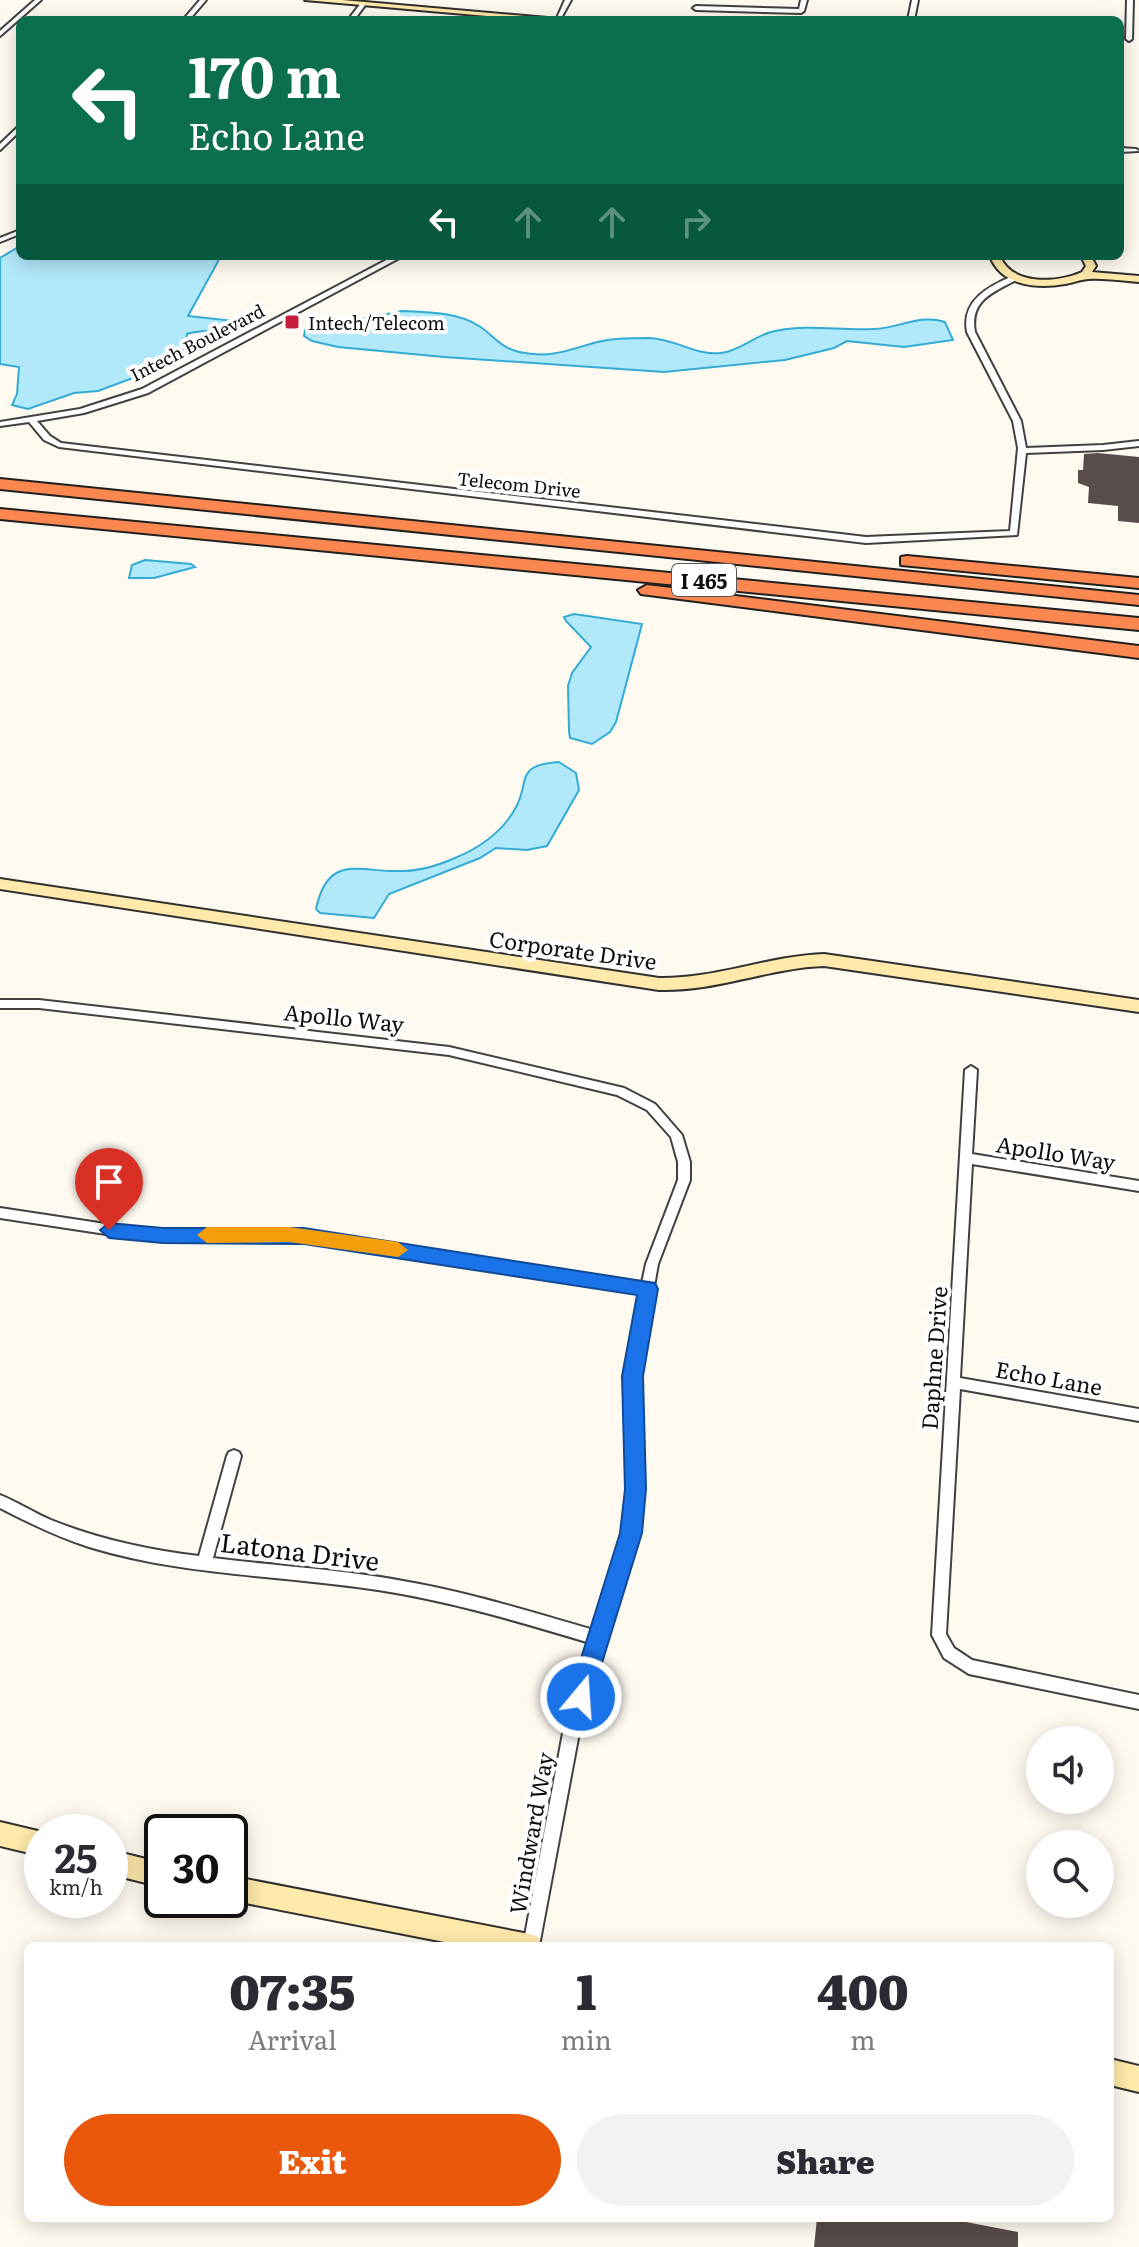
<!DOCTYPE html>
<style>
body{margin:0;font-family:Literata,serif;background:#f2f2f3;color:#2b2b33;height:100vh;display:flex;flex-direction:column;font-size:30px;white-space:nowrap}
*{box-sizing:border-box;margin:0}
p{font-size:26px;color:#7c7c81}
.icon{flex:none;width:44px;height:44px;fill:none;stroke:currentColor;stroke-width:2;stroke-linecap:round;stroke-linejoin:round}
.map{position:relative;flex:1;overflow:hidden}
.side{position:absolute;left:24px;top:1942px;width:1090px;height:280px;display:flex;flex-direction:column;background:#fff;border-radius:12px;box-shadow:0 4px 20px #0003}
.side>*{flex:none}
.hud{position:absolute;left:16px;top:16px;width:1108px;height:244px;border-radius:12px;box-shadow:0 4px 20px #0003;background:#0b6e4f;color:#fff;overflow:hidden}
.buttons{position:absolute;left:1026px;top:1726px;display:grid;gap:16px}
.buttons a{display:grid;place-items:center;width:88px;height:88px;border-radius:50%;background:#fff;box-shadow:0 4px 20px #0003;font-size:40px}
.speed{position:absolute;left:24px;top:1814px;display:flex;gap:16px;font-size:40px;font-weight:700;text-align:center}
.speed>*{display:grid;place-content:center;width:104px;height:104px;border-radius:50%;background:#fff;box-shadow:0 4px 20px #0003;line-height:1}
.speed small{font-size:20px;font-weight:400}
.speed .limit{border:4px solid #111;border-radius:12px;background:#fff;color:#111}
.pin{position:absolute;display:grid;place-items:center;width:68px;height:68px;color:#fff;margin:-82px -34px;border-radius:50% 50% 50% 0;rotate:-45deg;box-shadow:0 0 8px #0007}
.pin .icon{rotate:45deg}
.me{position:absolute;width:88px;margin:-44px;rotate:18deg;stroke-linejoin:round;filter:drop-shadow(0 0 6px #0008)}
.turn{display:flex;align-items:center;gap:28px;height:168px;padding:0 40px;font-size:36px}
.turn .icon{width:104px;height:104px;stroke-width:2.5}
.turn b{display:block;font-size:56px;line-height:68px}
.lanes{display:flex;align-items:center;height:76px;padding:0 40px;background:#0003;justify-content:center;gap:40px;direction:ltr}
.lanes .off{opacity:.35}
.eta{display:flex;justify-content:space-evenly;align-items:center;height:136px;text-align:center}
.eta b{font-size:48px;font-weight:800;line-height:56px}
.cta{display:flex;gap:16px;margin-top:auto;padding:16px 40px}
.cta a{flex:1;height:92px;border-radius:48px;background:#ea580c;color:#fff;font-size:32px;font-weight:800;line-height:92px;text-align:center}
.cta a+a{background:#f2f2f3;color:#2b2b33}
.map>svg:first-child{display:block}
.water{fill:#b1e9fa;stroke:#33abd5;stroke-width:2}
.building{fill:#584d4a}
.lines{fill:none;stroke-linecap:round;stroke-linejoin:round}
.street-casing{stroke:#414141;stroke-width:4}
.secondary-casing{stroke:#303030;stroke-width:4}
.highway-casing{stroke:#1f1f1f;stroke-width:4}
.street{fill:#fff;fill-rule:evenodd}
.secondary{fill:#ffeaab;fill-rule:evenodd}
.highway{fill:#fc8750;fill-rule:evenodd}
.route{fill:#1a73e8;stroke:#114b97;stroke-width:2}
.slow{fill:#f59e0b}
.poi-dot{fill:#c71d3d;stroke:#fff;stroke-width:3}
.labels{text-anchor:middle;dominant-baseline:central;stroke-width:8;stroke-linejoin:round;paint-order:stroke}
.far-poi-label{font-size:18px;fill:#0e0e0e;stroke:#fff;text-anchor:start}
.far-street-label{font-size:18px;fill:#0e0e0e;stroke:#fff}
.shield{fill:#fff;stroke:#565656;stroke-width:2}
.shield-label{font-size:20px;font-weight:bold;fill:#0e0e0e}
.street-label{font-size:22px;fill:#0e0e0e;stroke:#fff}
.near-street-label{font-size:26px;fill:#0e0e0e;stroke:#fff}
</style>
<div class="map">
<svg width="1139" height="2247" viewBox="0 0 1139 2247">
<rect width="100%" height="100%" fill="#fffaf0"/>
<!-- water -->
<path class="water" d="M20 246V256H221L188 316 234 321C224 335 202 328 187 334L186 345 177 360 157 369 98 391 74 393 28 409 12 405 17 394 19 367 0 364V258Z
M402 311C427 312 457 312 479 326 493 335 501 348 519 352 547 358 564 352 590 344 608 338 631 338 650 338 675 339 697 356 721 353 739 351 753 337 771 332 807 323 838 331 874 329 900 328 918 314 945 322L953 340 904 347 847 341 834 348 785 360 664 372 444 357 338 347 312 341 304 336 305 330Z
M145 560 191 564 195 567 154 578H129L132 565Z
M574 614 642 624 616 722 610 732 592 744 570 738 569 731 568 686 572 673 591 647 566 621 564 617Z
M559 762 576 773 579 790 547 846 527 850 496 848 480 858 389 894 374 918 320 913 316 909C328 852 360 873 402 871 420 871 439 865 455 858 479 848 502 832 515 809 531 782 513 765 559 762Z"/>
<!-- building -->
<path class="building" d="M1098 453 1139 457V523L1118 521V506L1088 503 1089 487 1078 483V470H1083L1084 454Z
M817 2218H945L1018 2232V2247H814Z"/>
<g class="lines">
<defs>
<path id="street" d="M35 0H41L0 36V31Z
M200 0H206L189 20H183Z
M565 0H571L560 20H556Z
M801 0H807L804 11 801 13 696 10 693 8 696 6 799 9Z
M912 0H918L914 20H908Z
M1127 0H1133L1132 39 1129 41 1126 39Z
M361 3 366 4 354 20H348Z
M20 125V131L0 150V144Z
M1120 148 1136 149 1139 151 1120 152Z
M20 230V234L0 242V238Z
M394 256H403L148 393 84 413 37 421 50 436 61 443 866 537 1010 531 1018 448 1013 421 967 332C961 300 989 286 1015 275L1019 277 1018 279C994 292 969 300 975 332L1021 421 1026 448 1103 445 1139 441V446L1103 450 1026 453 1017 535 866 543 59 447 44 440 29 422 0 426V422L80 409 142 389Z
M0 1000H39L449 1047 624 1088 655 1104 682 1135 690 1162V1180L658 1264 641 1359 642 1489 638 1533 579 1733 539 1946H523L563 1733 590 1643C520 1622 450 1601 378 1590 282 1575 183 1576 89 1547 58 1537 29 1523 0 1508V1495C18 1502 34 1513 51 1520 98 1539 148 1550 199 1556L227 1456 229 1452 234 1450 239 1452 241 1456 213 1558C276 1566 340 1569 403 1581 468 1592 531 1612 594 1630L624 1533 628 1489 627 1359 640 1293 325 1243 274 1239H139L0 1218V1208L139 1229H274L325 1233 642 1283 646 1264 678 1180V1162L671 1137 647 1110 617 1095 449 1055 39 1008H0Z
M971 1066 977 1070 972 1154 1139 1181V1191L972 1164 960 1378 1139 1409V1421L960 1389 946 1634 954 1648 972 1660 1139 1695V1709L969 1674 944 1658 932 1635 965 1070Z"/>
<path id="secondary" d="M305 0H342L570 20H533Z
M990 256H1000C1012 286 1057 283 1082 272L1086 266 1081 256H1091L1096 266 1092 272 1139 276V282C1123 281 1105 278 1089 279 1081 279 1073 283 1065 284 1037 289 1001 286 990 256Z
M0 879 659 978C716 979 768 956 824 954L1139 1000V1012L824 966C768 968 716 992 659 990L0 889Z
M0 1822 42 1832V1856L0 1846Z
M110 1850 162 1863V1887L110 1874Z
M230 1876 529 1934 538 1937 541 1946H465L230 1900Z
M1110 2059 1139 2066V2092L1110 2085Z"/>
<path id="highway" d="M0 479 1139 595V605L0 489Z
M0 509 1139 618V630L0 519Z
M907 556 1139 578V588L901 565V557Z
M647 585 1139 646V658L641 594 638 590Z"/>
</defs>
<!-- street casing -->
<use href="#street" class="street-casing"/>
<!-- secondary casing -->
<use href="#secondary" class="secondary-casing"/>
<!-- highway casing -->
<use href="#highway" class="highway-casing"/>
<!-- street -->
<use href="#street" class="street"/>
<!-- secondary -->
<use href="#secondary" class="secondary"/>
<!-- highway -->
<use href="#highway" class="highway"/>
</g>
<!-- route -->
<path class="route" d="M109 1223 163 1228H304L655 1283 658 1289 643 1376 646 1489 642 1533 589 1705 581 1708 572 1705 569 1697 620 1533 625 1489 622 1376 637 1295 304 1244 163 1243 109 1238 100 1230Z"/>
<!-- slow -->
<path class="slow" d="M207 1227H289L398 1242 408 1250 398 1257 289 1242 207 1243 197 1235Z"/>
<!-- markers -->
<rect class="poi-dot" x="284" y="314" width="16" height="16" rx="4"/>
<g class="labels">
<!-- far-poi labels -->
<g class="far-poi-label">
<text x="308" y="322">Intech/Telecom</text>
</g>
<!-- far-street labels -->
<g class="far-street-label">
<text transform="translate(197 342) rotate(-27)">Intech Boulevard</text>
<text transform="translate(519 484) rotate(6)">Telecom Drive</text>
</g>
<!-- shield labels -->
<rect class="shield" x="672" y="564" width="64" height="32" rx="6"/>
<g class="shield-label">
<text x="704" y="580">I 465</text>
</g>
<!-- street labels -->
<g class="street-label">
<text transform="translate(573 949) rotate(8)">Corporate Drive</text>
<text transform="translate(344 1017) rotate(6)">Apollo Way</text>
<text transform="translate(1056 1152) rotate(9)">Apollo Way</text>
<text transform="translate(933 1358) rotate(-86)">Daphne Drive</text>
<text transform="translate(1049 1377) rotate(10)">Echo Lane</text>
<text transform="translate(530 1833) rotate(-80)">Windward Way</text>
</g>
<!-- near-street labels -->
<g class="near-street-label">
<text transform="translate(300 1550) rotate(7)">Latona Drive</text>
</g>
</g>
</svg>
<div class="buttons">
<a><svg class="icon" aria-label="sound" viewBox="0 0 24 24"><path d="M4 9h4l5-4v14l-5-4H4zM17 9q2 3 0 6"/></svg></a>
<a><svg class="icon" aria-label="search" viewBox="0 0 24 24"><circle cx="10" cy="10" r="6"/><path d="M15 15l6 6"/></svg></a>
</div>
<div class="speed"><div>25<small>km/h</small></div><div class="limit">30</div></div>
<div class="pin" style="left:109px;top:1230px;background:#d93025"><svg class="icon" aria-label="arrive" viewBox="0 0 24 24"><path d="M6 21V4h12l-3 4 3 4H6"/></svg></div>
<svg class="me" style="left:581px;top:1697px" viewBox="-20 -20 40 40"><circle r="17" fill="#1a73e8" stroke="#fff" stroke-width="3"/><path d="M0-11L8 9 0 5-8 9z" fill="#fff"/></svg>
<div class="hud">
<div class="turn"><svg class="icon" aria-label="left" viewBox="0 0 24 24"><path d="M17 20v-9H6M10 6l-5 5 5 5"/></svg><div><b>170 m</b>Echo Lane</div></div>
<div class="lanes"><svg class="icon" aria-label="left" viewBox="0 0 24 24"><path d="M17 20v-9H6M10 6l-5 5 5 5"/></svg><svg class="icon off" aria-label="ahead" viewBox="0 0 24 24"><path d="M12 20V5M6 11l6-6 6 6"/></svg><svg class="icon off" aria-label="ahead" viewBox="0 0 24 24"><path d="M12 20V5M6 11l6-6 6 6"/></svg><svg class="icon off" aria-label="right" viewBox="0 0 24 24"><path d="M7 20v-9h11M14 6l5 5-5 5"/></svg></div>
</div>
<section class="side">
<div class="eta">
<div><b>07:35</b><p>Arrival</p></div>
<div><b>1</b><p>min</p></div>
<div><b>400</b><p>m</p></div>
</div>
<div class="cta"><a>Exit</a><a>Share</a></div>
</section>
</div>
